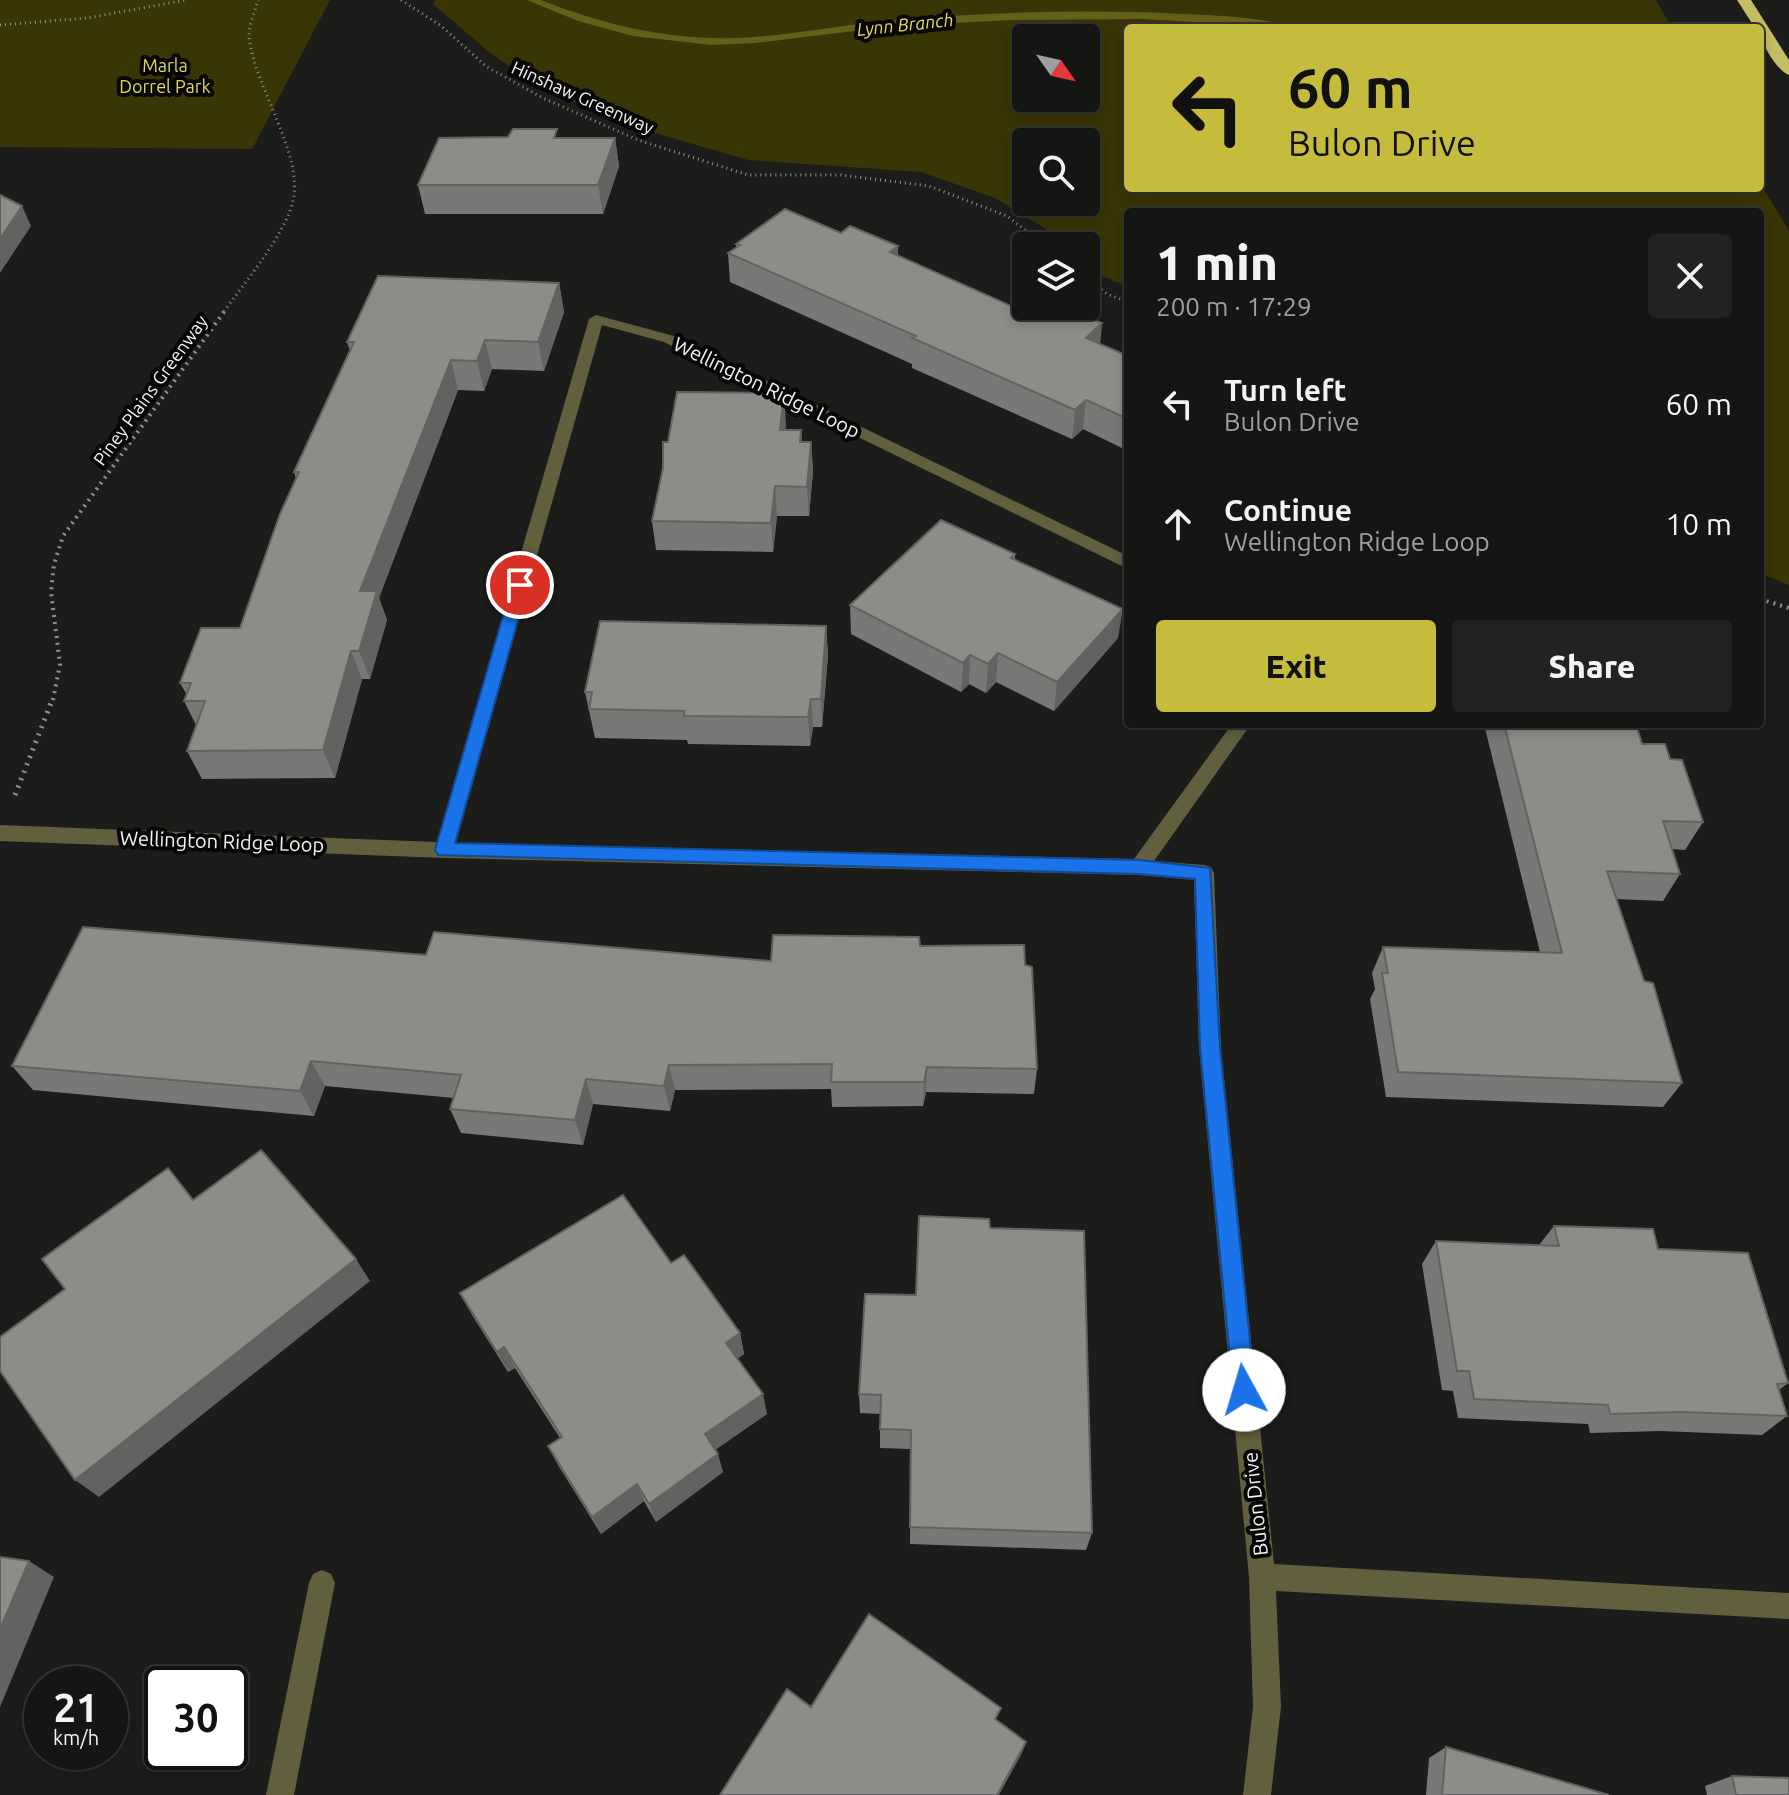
<!DOCTYPE html>
<meta charset="utf-8">
<style>
body{margin:0;font-family:Ubuntu,sans-serif;background:#222;color:#f1f3f6;height:100vh;display:flex;flex-direction:column;font-size:30px;white-space:nowrap}
*{box-sizing:border-box;margin:0}
p{font-size:26px;color:#9d9fa0}
.icon{flex:none;width:44px;height:44px;fill:none;stroke:currentColor;stroke-width:2;stroke-linecap:round;stroke-linejoin:round}
.map{position:relative;flex:1;overflow:hidden}
.panel{position:absolute;left:1124px;top:208px;width:640px;height:520px;display:flex;flex-direction:column;background:#151514;border-radius:8px;box-shadow:0 4px 12px #0003,0 0 0 2px #343434}
.panel>*{flex:none}
.guide{position:absolute;left:1124px;top:24px;width:640px;height:168px;border-radius:8px;box-shadow:0 4px 12px #0003,0 0 0 2px #343434;background:#c5bc3d;color:#111;overflow:hidden}
.needle{width:52px;rotate:124deg}
.fabs{position:absolute;left:1012px;top:24px;display:grid;gap:16px}
.fabs a{display:grid;place-items:center;width:88px;height:88px;border-radius:8px;background:#151514;box-shadow:0 4px 12px #0003,0 0 0 2px #343434;font-size:40px}
.speed{position:absolute;left:24px;top:1666px;display:flex;gap:16px;font-size:40px;font-weight:700;text-align:center}
.speed>*{display:grid;place-content:center;width:104px;height:104px;border-radius:50%;background:#151514;box-shadow:0 4px 12px #0003,0 0 0 2px #343434;line-height:1}
.speed small{font-size:20px;font-weight:400}
.speed .limit{border:4px solid #111;border-radius:12px;background:#fff;color:#111}
.pin{position:absolute;display:grid;place-items:center;width:68px;height:68px;color:#fff;margin:-34px;border:4px solid #fff;border-radius:50%;box-shadow:0 2px 8px #0007}
.me{position:absolute;width:88px;margin:-44px;rotate:354deg;stroke-linejoin:round;filter:drop-shadow(0 0 6px #0008)}
.turn{display:flex;align-items:center;gap:28px;height:168px;padding:0 32px;font-size:36px}
.turn .icon{width:104px;height:104px;stroke-width:2.5}
.turn b{display:block;font-size:56px;line-height:68px}
.round{display:grid;place-items:center;flex:none;width:84px;height:84px;border-radius:8px;background:#222}
.head{display:flex;align-items:center;justify-content:space-between;height:136px;padding:0 32px}
h1{font-size:48px;font-weight:800;line-height:60px}
.button{display:flex;gap:16px;margin-top:auto;padding:16px 32px}
.button a{flex:1;height:92px;border-radius:8px;background:#c5bc3d;color:#111;font-size:32px;font-weight:800;line-height:92px;text-align:center}
.button a+a{background:#222;color:#f1f3f6}
ul{padding:0;list-style:none}
li{display:flex;align-items:center;gap:24px;height:120px;padding:0 32px}
li div{flex:1}
li b{display:block;font-size:30px}
li em{font-style:normal}
.map>svg:first-child{display:block}
.green{fill:#393505;fill-rule:evenodd}
.lines{fill:none;stroke-linecap:round;stroke-linejoin:round}
.stream{fill:#656019;fill-rule:evenodd}
.path-far2{stroke:#929290;stroke-width:3;stroke-dasharray:1 4;stroke-linecap:butt}
.path-far1{stroke:#929290;stroke-width:4;stroke-dasharray:2 5;stroke-linecap:butt}
.path{stroke:#929290;stroke-width:5;stroke-dasharray:2 6;stroke-linecap:butt}
.minor{fill:#615f3d;fill-rule:evenodd}
.highway{fill:#c4bd64;fill-rule:evenodd}
.wall{fill:#787876}
.shaded-wall{fill:#626260}
.building{fill:#8c8c89;stroke:#626260;stroke-width:2}
.route{fill:#1a73e8;stroke:#114b97;stroke-width:2}
.labels{text-anchor:middle;dominant-baseline:central;stroke-width:8;stroke-linejoin:round;paint-order:stroke}
.far-water-label{font-size:18px;font-style:italic;fill:#e7de64;stroke:#070606}
.far-park-label{font-size:18px;fill:#e0d75e;stroke:#070606}
.far-street-label{font-size:18px;fill:#f3f3f1;stroke:#070606}
.street-label{font-size:20px;fill:#f3f3f1;stroke:#070606}
</style>
<div class="map">
<svg width="1789" height="1795" viewBox="0 0 1789 1795">
<rect width="100%" height="100%" fill="#1c1c1a"/>
<!-- green -->
<path class="green" d="M0 0H330L252 149 0 147Z
M435 0H1656L1672 28H1128V188H1760V183L1789 231V585L1760 573V212H1128V287L1098 274 1086 263V246H1066L1046 229 995 198 921 172 748 160 631 126 549 92 490 53 433 4ZM1026 38H1086V98H1026ZM1026 142H1086V202H1026Z"/>
<g class="lines">
<!-- stream -->
<path class="stream" d="M527 0H541C604 25 668 40 736 38 790 36 844 24 898 20 992 12 1088 9 1182 14 1206 15 1272 17 1289 28L1144 19 1013 20 895 26 755 43 711 45 633 36 578 21Z"/>
<!-- path-far2 -->
<path class="path-far2" d="M401 0 440 25 487 67 543 98 638 140 748 175H841L929 186 1007 216 1046 246
M0 25 87 18 186 0
M1086 277 1107 294 1128 302
M224 311C244 284 286 233 293 201 304 154 254 87 249 36 249 25 255 11 258 0"/>
<!-- path-far1 -->
<path class="path-far1" d="M1760 599 1789 608
M53 700 60 664 51 592 54 564 63 536 226 309"/>
<!-- path -->
<path class="path" d="M15 795 53 698"/>
<!-- minor -->
<path class="minor" d="M596 315 674 336 1128 556V569L664 342 602 325 456 843 1134 859 1232 724H1251L1154 861 1204 865 1211 867 1214 873 1221 1048 1274 1564 1789 1593V1619L1276 1591 1281 1707 1271 1795H1243L1253 1707 1249 1577 1199 1048 1194 880 1139 875 444 858 0 841V825L437 842 589 319Z
M322 1570 331 1574 335 1583 294 1795H266L309 1583 313 1574Z"/>
<!-- highway -->
<path class="highway" d="M1737 0H1751L1789 60V75C1776 70 1760 42 1760 28H1755Z"/>
</g>
<!-- wall -->
<path class="wall" d="M558 138H615L619 166 603 214H425L418 185Z
M841 233 898 246V256L1018 309 1102 323 1100 344 1128 356V451L1083 429 1072 439 912 368V364L730 282 728 253 736 248V244Z
M559 283 564 312 544 371 492 369 484 391 458 390 379 598 387 620 370 679H362L335 778 202 779 187 751 196 725 184 701 187 695 180 683 240 628 296 478 294 472 350 351 347 342Z
M786 423 785 430H801L802 442H811L813 471 809 516H777L773 552 656 550 652 521 668 442Z
M1015 554V560L1118 638 1054 711 996 682 986 693 969 684 961 692 851 634 850 605Z
M826 626 828 655 822 727H813L810 746 688 744 687 740 595 738 585 692Z
M1484 724H1636L1642 744 1670 759 1703 822 1685 850 1672 849 1680 874 1663 901 1616 899 1644 981 1682 1083 1663 1107 1386 1097 1370 999 1375 989 1372 973 1383 947 1540 952Z
M920 946 1025 965 1037 1069 1034 1094 926 1092 923 1106 832 1107 831 1089 675 1090 670 1111 593 1104 583 1145 461 1133 450 1109 454 1098 325 1086 314 1116 33 1090 12 1066 426 955 771 961Z
M1554 1226 1658 1249 1788 1383 1779 1390 1787 1416 1762 1435 1660 1431 1590 1433 1588 1424 1458 1418 1453 1391 1442 1390 1422 1264 1436 1241 1539 1245Z
M990 1228 1092 1533 1086 1550 910 1544 911 1449 880 1448V1414L860 1413 859 1394 916 1295Z
M671 1263 740 1333 744 1354 737 1359 767 1414 715 1450 723 1472 656 1522 644 1501 601 1534 558 1465 548 1446 560 1438 515 1368 508 1372 472 1315 460 1293Z
M1446 1747 1609 1795H1426L1429 1758Z
M1732 1776 1789 1795H1707L1705 1786Z"/>
<!-- shaded-wall -->
<path class="shaded-wall" d="M615 138 619 166 603 214 598 185Z
M22 206 31 226 0 273V239Z
M898 246V275L890 252Z
M559 283 564 312 544 371 538 342Z
M1102 323 1098 352 1086 338Z
M485 340 492 369 484 391 477 361Z
M451 360 458 390 379 598 387 620 370 679 359 651 360 591Z
M784 393 786 423 782 459 780 430Z
M1086 400 1083 429 1072 439 1075 410Z
M811 442 813 471 809 516 807 487Z
M775 486 777 516 773 552 771 523Z
M1123 609 1118 638 1054 711 1057 682Z
M826 626 828 655 822 727 821 699Z
M351 651 362 679 335 778 323 750Z
M998 653 996 682 986 693 988 664Z
M970 655 969 684 961 692 963 663Z
M811 699 813 727 810 746 808 717Z
M311 1061 325 1086 314 1116 300 1091Z
M669 1065 675 1090 670 1111 664 1086Z
M927 1067 926 1092 923 1106 924 1082Z
M586 1079 593 1104 583 1145 575 1120Z
M356 1259 370 1281 99 1497 75 1480Z
M740 1333 744 1354 730 1363 726 1343Z
M504 1347 515 1368 508 1372 497 1352Z
M763 1394 767 1414 710 1453 705 1434Z
M718 1454 723 1472 656 1522 649 1504Z
M637 1484 644 1501 601 1534 592 1517Z
M29 1561 54 1577 0 1707V1629Z
M1026 1742 1022 1753 999 1795H997Z"/>
<!-- building -->
<path class="building" d="M513 129H557L554 138H615L598 185H418L439 138 508 137Z
M0 195 22 206 0 239Z
M785 209 841 233 850 226 898 246 890 252 1018 309 1026 303V306H1059L1102 323 1086 338 1128 356V419L1086 400 1075 410 912 338 916 336 728 253 740 245 736 244Z
M378 276 559 283 538 342 485 340 477 361 451 360 360 591H377L359 651H351L323 750 187 751 205 701H184L191 683H180L201 628H240L280 514 299 472H294L354 342H347Z
M677 392 784 393 780 430H801L800 442H811L807 487 775 486 771 523 652 521 663 468V442H668Z
M941 520 1015 554 1011 558 1123 609 1057 682 998 653 988 664 970 655 963 663 850 605Z
M600 621 826 626 821 699H811L808 717 684 716V711L589 709 592 692H585Z
M1504 724H1636L1642 744H1665L1670 759 1682 760 1703 822 1663 821 1680 874 1607 871 1644 981 1653 983 1682 1083 1398 1072 1382 973H1388L1383 947 1562 953Z
M83 927 426 955 434 932 771 961 773 935 919 937 920 946 1024 945 1025 965 1032 967 1037 1069 927 1067 924 1082H831L832 1064 669 1065 664 1086 586 1079 575 1120 450 1109 461 1075 311 1061 300 1091 12 1066Z
M261 1150 356 1259 75 1480 0 1371V1337L65 1289 42 1259 168 1168 193 1200Z
M623 1195 671 1263 684 1255 740 1333 726 1343 763 1394 705 1434 718 1454 649 1504 637 1484 592 1517 548 1446 562 1437 504 1347 497 1352 460 1293Z
M919 1216 989 1219 990 1228 1084 1231 1092 1533 910 1527 911 1430 880 1429 881 1395 859 1394 865 1294 916 1295Z
M1554 1226 1653 1229 1658 1249 1748 1253 1788 1383 1777 1384 1787 1416 1682 1412 1610 1414 1608 1405 1474 1399 1469 1371H1457L1436 1241 1559 1246Z
M0 1557 29 1561 0 1629Z
M869 1614 1001 1708 995 1719 1026 1742 997 1795H720L787 1689 811 1707Z
M1446 1747 1609 1795H1442Z
M1732 1776 1789 1778V1795H1736Z"/>
<!-- route -->
<path class="route" d="M520 579 528 585 455 843 1139 860 1210 868 1220 1048 1255 1390 1252 1398 1244 1401 1236 1398 1233 1390 1200 1048 1195 879 1139 874 438 855 435 850 512 585Z"/>
<g class="labels">
<!-- far-water labels -->
<g class="far-water-label">
<text transform="translate(905 24) rotate(-6)">Lynn Branch</text>
</g>
<!-- far-park labels -->
<g class="far-park-label">
<text x="165" y="65">Marla<tspan x="165" dy="21">Dorrel Park</tspan></text>
</g>
<!-- far-street labels -->
<g class="far-street-label">
<text transform="translate(583 97) rotate(24)">Hinshaw Greenway</text>
<text transform="translate(150 390) rotate(-54)">Piney Plains Greenway</text>
</g>
<!-- street labels -->
<g class="street-label">
<text transform="translate(767 387) rotate(26)">Wellington Ridge Loop</text>
<text transform="translate(222 841) rotate(2)">Wellington Ridge Loop</text>
<text transform="translate(1255 1504) rotate(-96)">Bulon Drive</text>
</g>
</g>
</svg>
<div class="fabs">
<a><svg class="needle" viewBox="-14 -14 28 28"><path d="M0-13l5 13h-10z" fill="#e53935"/><path d="M0 13l5-13h-10z" fill="#9d9fa0"/></svg></a>
<a><svg class="icon" aria-label="search" viewBox="0 0 24 24"><circle cx="10" cy="10" r="6"/><path d="M15 15l6 6"/></svg></a>
<a><svg class="icon" aria-label="layers" viewBox="0 0 24 24"><path d="M12 4l9 5-9 5-9-5zM3 14l9 5 9-5"/></svg></a>
</div>
<div class="speed"><div>21<small>km/h</small></div><div class="limit">30</div></div>
<div class="pin" style="left:520px;top:585px;background:#d93025"><svg class="icon" aria-label="arrive" viewBox="0 0 24 24"><path d="M6 21V4h12l-3 4 3 4H6"/></svg></div>
<svg class="me" style="left:1244px;top:1390px" viewBox="-20 -20 40 40"><circle r="19" fill="#fff"/><path d="M0-13L10 11 0 6-10 11z" fill="#1a73e8"/></svg>
<div class="guide">
<div class="turn"><svg class="icon" aria-label="left" viewBox="0 0 24 24"><path d="M17 20v-9H6M10 6l-5 5 5 5"/></svg><div><b>60 m</b>Bulon Drive</div></div>
</div>
<section class="panel">
<div class="head"><div><h1>1 min</h1><p>200 m · 17:29</p></div><a class="round"><svg class="icon" aria-label="close" viewBox="0 0 24 24"><path d="M6 6l12 12M18 6L6 18"/></svg></a></div>
<ul>
<li><svg class="icon" aria-label="left" viewBox="0 0 24 24"><path d="M17 20v-9H6M10 6l-5 5 5 5"/></svg><div><b>Turn left</b><p>Bulon Drive</p></div><em>60 m</em></li>
<li><svg class="icon" aria-label="ahead" viewBox="0 0 24 24"><path d="M12 20V5M6 11l6-6 6 6"/></svg><div><b>Continue</b><p>Wellington Ridge Loop</p></div><em>10 m</em></li>
</ul>
<div class="button"><a>Exit</a><a>Share</a></div>
</section>
</div>
